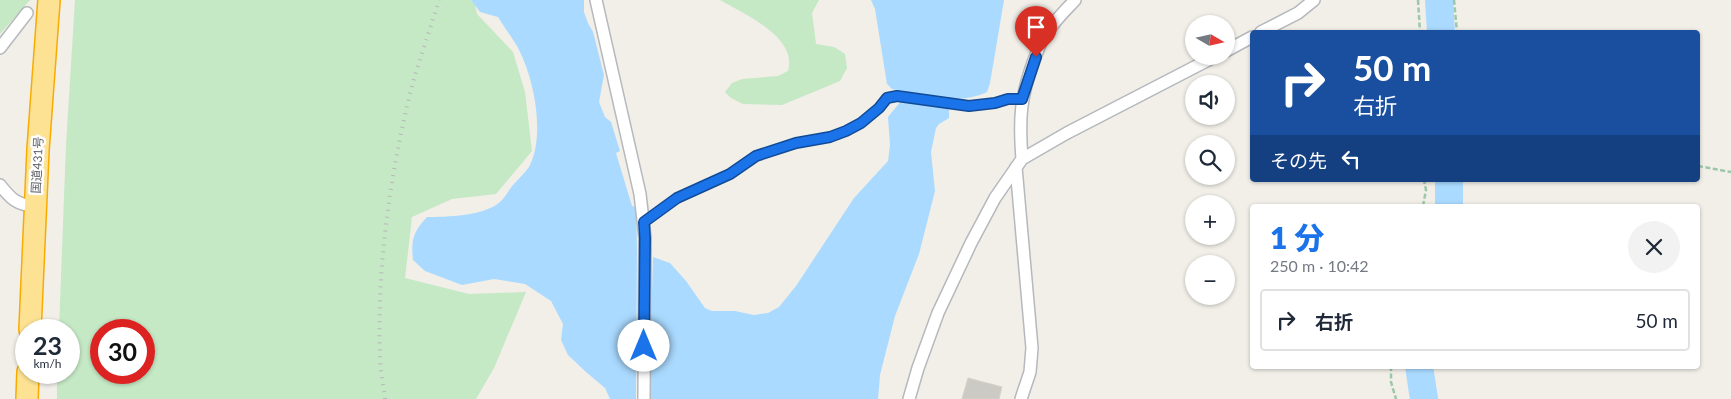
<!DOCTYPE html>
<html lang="ja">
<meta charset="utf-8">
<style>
body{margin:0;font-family:Lato,"Noto Sans JP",sans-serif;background:#f2f2f3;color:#1f2937;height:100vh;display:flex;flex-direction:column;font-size:19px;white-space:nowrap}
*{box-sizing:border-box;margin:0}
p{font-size:16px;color:#747a83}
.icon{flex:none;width:28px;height:28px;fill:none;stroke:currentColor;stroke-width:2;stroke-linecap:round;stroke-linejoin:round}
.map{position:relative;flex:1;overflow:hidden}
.side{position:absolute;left:1250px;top:204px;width:450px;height:165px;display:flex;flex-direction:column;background:#fff;border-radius:5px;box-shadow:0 1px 4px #0004}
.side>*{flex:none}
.guide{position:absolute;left:1250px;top:30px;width:450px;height:152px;border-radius:5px;box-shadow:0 1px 4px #0004;background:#1a4fa0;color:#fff;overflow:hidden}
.needle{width:32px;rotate:99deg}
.tools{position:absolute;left:1185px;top:15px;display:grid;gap:10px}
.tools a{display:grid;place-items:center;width:50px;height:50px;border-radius:50%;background:#fff;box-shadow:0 1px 4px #0004;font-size:25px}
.speed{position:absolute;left:15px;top:319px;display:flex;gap:10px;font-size:25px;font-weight:700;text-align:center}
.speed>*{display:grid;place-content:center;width:65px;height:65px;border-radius:50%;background:#fff;box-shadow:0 1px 4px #0004;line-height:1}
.speed small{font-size:12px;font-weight:400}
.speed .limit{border:8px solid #d22;background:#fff;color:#111}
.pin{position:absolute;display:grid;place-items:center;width:42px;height:42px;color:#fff;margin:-51px -21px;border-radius:50% 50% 50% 0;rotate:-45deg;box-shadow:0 0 5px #0007}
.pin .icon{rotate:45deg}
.me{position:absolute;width:55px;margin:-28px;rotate:0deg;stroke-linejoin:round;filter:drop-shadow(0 0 4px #0008)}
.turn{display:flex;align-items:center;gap:18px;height:105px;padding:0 20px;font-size:22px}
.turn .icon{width:65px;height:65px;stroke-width:2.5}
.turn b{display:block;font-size:35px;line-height:42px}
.then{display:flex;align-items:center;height:48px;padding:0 20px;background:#0003;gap:10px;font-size:19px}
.round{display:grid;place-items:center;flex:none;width:52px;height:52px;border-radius:26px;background:#f2f2f3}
.overview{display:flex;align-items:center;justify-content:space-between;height:85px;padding:0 20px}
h1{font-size:30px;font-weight:800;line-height:38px;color:#1a73e8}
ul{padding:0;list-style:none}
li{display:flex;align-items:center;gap:15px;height:62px;margin:0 10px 8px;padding:0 10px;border:2px solid #e0e1e3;border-radius:5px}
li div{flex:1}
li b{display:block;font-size:19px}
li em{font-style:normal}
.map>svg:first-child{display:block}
.green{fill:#c5e8c5;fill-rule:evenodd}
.water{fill:#aadaff}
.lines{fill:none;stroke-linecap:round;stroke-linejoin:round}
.river{stroke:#aadaff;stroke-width:28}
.building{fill:#cccac5;stroke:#d6d1c6}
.lane-casing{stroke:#b5b8bc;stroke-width:8}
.street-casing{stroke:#b5b8bc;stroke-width:14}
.highway-casing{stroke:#f9ab00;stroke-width:24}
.path{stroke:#9cc7a9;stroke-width:2.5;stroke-dasharray:5 2.5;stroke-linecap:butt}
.lane{stroke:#fff;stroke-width:5.5}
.street{stroke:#fff;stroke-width:11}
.highway{stroke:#fde293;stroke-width:21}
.rail{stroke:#b6b7b8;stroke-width:4;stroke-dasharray:1 6;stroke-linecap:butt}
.route-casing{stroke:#114b97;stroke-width:12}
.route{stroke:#1a73e8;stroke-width:9}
.labels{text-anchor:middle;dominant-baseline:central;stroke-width:5;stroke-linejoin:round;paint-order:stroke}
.street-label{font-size:12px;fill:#5f6368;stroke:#fff}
</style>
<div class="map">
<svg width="1731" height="399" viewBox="0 0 1731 399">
<rect width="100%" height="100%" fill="#f1efe8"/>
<!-- green -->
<path class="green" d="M0 0H30L0 34Z
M75 0H474L477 14 513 52 525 92 532 151 496 194 452 199 412 217 405 278 469 294 526 292 494 368 476 399H57V373L69 372V330H59L66 145ZM101 330H144V372H101Z
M720 0H819L812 13 816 44 834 47 845 54 847 68 840 81 782 105 743 104 731 98 725 92 732 83 742 79 778 76 788 71C798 37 744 14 720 0Z"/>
<!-- water -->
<path class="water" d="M471 0H584V12L588 23 593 32 604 75 599 102 605 117 611 122 620 151 616 153 632 206 636 207 637 249 636 399H610L605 388 586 372 568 355 561 340 563 324 551 301 525 284 494 279 462 285 425 271 413 260C411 240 413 232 427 217 447 217 484 216 500 202 506 197 509 189 514 184 519 178 525 173 529 167 546 135 534 77 517 46 511 36 504 27 498 17L480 12Z
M871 0H1004L990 83 987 92C958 106 923 95 892 89L887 84 875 9Z
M901 101 949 107V118L939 124 936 128 931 152 935 191 919 254 895 316 880 375 878 399H649L653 257 670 263 686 281 705 308 712 311H735L754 315 768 313 779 307 796 286 854 198 888 161 890 145 888 117Z"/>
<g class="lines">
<!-- river -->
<path class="river" d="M1439 0 1441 32
M1449 180V206
M1419 366 1424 399"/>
</g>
<!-- building -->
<path class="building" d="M968 378 1002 387 999 399H962Z"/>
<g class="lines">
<defs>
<path id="lane" d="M643 222 677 198 730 174 756 156 796 143 830 137 846 131 861 123 879 108 887 98 897 96 969 106 995 103 1008 99H1022"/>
<path id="street" d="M596 0 640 194 645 238 644 399
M1261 32 1298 13 1314 0
M0 48 27 13
M1226 51 1252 37
M1022 159C1019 119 1020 98 1034 60 1037 53 1039 45 1043 39 1051 24 1064 12 1075 0
M1016 167 1032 348 1030 372 1021 399
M0 185C11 199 17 205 35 206
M909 399 918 368 938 313 971 243 995 198 1022 159 1067 133 1216 56"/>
<path id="highway" d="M30 330 38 150 49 0
M27 399 28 372"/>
</defs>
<!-- lane casing -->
<use href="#lane" class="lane-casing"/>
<!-- street casing -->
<use href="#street" class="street-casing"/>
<!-- highway casing -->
<use href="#highway" class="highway-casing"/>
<!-- path -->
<path class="path" d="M1418 0 1420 32
M1454 0 1457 32
M1698 166 1731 172
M1423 206 1426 190 1424 180
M1391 366V382L1396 399"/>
<!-- lane -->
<use href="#lane" class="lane"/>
<!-- street -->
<use href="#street" class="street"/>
<!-- highway -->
<use href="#highway" class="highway"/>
<!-- rail -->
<path class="rail" d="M385 399C383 384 380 369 380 354 377 270 389 183 408 102 416 67 429 34 439 0"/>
</g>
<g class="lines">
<defs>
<path id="route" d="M644 346 645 238 644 222 677 198 730 174 756 156 796 143 830 137 846 131 861 123 879 108 887 98 897 96 969 106 995 103 1008 99H1022L1036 57"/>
</defs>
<!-- route casing -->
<use href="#route" class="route-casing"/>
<!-- route -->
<use href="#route" class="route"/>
</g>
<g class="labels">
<!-- street labels -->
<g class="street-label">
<text transform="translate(37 165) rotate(-87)">国道431号</text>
</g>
</g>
</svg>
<div class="tools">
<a><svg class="needle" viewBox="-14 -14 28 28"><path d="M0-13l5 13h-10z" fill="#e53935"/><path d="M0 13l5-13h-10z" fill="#747a83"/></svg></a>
<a><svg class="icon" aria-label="sound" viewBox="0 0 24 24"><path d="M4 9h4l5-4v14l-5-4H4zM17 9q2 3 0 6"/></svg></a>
<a><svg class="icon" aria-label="search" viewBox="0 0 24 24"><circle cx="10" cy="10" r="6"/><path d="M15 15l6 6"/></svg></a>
<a>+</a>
<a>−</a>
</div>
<div class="speed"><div>23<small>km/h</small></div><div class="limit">30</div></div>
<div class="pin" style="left:1036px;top:57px;background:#d93025"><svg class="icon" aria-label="arrive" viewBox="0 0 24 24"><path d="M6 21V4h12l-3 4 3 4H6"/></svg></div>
<svg class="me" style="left:644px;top:346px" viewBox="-20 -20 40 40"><circle r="19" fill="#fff"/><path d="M0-13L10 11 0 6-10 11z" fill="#1a73e8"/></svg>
<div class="guide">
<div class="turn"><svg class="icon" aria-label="right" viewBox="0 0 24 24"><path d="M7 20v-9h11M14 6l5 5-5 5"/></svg><div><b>50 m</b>右折</div></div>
<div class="then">その先<svg class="icon" aria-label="left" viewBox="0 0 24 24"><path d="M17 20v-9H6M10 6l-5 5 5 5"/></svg></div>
</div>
<section class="side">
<div class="overview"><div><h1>1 分</h1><p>250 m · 10:42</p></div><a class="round"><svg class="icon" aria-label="close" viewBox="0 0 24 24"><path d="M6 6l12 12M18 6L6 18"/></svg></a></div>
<ul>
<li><svg class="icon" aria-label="right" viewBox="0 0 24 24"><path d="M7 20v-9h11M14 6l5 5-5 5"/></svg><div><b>右折</b></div><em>50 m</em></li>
</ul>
</section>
</div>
